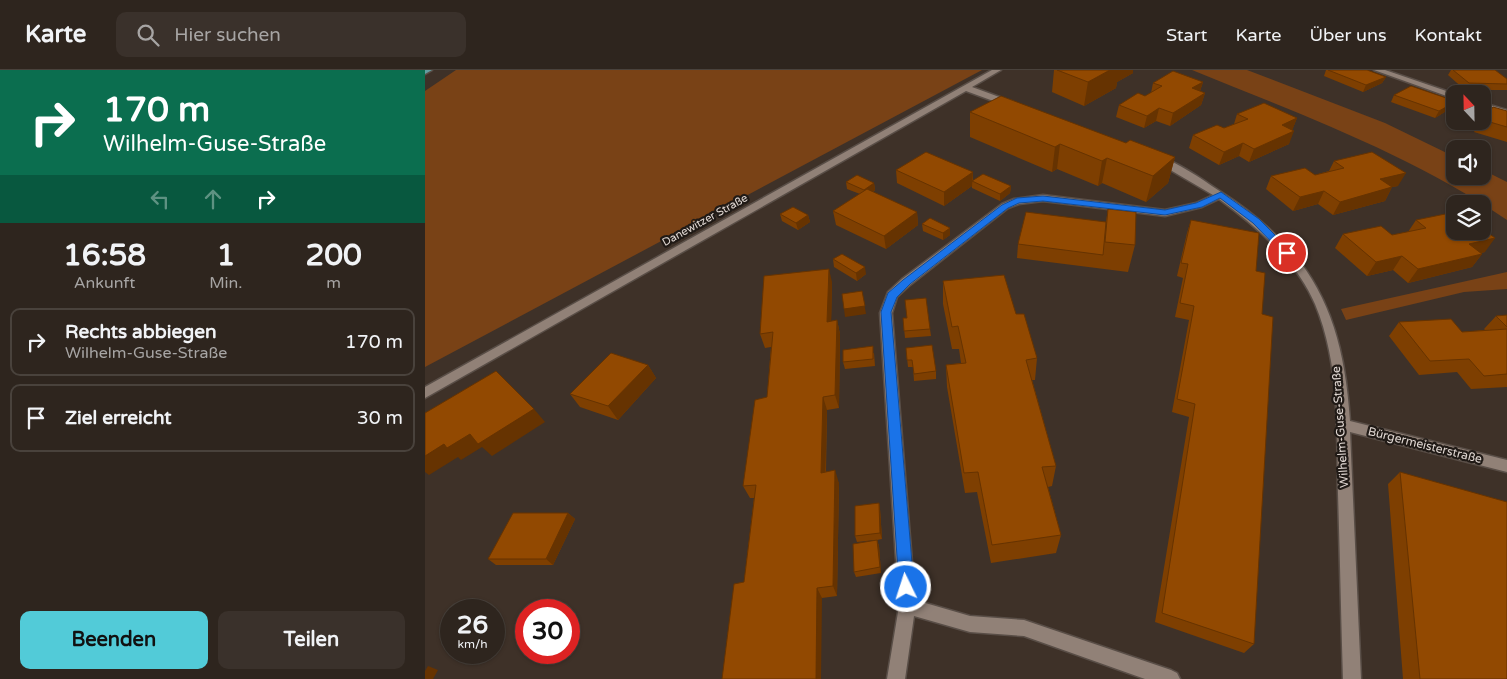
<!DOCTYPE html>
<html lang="de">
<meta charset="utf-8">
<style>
body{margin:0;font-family:"Varela Round",sans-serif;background:#3a312b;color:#f1f3f6;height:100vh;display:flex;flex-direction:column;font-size:19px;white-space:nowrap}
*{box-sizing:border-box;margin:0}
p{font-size:16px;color:#a7a5a4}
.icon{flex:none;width:28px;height:28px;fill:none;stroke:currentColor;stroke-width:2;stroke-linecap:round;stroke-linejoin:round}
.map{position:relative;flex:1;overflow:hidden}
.details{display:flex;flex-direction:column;background:#2e251e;width:425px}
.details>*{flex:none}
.banner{background:#0b6e4f;color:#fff;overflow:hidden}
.needle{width:32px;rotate:338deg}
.tools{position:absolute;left:1021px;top:15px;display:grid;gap:10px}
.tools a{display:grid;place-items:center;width:45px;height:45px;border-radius:10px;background:#2e251e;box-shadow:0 1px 4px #0004,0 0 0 1px #49423c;font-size:25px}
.speed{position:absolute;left:15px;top:529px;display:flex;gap:10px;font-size:25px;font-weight:700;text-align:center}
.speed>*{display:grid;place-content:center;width:65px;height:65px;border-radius:50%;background:#2e251e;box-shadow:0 1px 4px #0004,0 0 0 1px #49423c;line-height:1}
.speed small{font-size:12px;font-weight:400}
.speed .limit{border:8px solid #d22;background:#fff;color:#111}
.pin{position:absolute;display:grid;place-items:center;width:42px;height:42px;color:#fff;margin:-21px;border:2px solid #fff;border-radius:50%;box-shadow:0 1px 5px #0007}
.me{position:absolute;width:55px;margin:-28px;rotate:356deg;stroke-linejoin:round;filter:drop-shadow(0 0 4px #0008)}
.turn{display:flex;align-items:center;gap:18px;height:105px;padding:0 20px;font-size:22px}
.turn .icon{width:65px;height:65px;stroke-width:2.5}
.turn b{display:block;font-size:35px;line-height:42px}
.lanes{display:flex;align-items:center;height:48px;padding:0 20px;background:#0003;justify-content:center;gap:25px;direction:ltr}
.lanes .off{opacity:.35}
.eta{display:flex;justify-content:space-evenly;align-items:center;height:85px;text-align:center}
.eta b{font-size:30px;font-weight:700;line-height:35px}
.action{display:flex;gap:10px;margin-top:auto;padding:10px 20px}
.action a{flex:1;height:58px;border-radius:10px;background:#52cbd8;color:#111;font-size:20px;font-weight:700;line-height:58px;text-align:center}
.action a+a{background:#3a312b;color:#f1f3f6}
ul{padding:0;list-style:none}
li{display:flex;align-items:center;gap:15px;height:68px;margin:0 10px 8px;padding:0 10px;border:2px solid #49423c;border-radius:10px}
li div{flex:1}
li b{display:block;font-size:19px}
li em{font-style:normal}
header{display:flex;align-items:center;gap:30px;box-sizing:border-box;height:70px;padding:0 25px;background:#2e251e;border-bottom:1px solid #49423c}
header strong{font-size:24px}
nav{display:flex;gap:28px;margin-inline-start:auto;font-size:18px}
.search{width:350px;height:45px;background:#3a312b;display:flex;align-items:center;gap:12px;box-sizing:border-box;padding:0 18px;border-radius:10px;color:#a7a5a4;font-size:19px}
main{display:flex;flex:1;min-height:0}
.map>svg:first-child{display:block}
.green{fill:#794216}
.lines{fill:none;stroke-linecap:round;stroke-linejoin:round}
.minor-casing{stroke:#594e47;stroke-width:3}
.major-casing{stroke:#594e47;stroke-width:3}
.minor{fill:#918177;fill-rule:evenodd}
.major{fill:#639ea0;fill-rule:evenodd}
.wall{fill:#7e3f01}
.shaded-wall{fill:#663301}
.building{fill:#924901;stroke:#663301}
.route{fill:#1a73e8;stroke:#114b97}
.labels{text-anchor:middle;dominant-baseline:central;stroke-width:4.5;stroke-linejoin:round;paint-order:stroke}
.far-street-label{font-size:11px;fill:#e1d8d3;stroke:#201a16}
.street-label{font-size:12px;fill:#e1d8d3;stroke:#201a16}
</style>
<header>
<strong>Karte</strong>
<div class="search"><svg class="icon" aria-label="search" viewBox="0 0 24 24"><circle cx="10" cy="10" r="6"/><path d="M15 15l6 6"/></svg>Hier suchen</div>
<nav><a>Start</a><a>Karte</a><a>Über uns</a><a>Kontakt</a></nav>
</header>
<main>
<section class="details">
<div class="banner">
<div class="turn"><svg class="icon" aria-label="right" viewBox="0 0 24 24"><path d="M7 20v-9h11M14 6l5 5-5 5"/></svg><div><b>170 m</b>Wilhelm-Guse-Straße</div></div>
<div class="lanes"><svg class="icon off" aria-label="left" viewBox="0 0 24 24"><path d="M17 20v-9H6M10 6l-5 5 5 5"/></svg><svg class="icon off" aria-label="ahead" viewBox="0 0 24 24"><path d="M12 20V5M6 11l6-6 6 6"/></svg><svg class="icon" aria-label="right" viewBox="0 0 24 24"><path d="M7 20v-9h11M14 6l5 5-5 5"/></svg></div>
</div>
<div class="eta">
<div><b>16:58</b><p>Ankunft</p></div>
<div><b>1</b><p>Min.</p></div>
<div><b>200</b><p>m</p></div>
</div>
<ul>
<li><svg class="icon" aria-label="right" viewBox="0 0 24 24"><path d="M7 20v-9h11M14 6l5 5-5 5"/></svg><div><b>Rechts abbiegen</b><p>Wilhelm-Guse-Straße</p></div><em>170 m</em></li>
<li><svg class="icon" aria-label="arrive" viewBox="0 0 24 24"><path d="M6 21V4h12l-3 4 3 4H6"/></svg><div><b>Ziel erreicht</b></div><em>30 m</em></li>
</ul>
<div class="action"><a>Beenden</a><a>Teilen</a></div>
</section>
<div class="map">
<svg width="1082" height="609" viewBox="0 0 1082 609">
<rect width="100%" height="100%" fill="#3e3128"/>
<!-- green -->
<path class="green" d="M31 0H557L0 297V21Z
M767 0H822L960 53 1030 87V106H1058V100L1082 112V150C985 84 875 44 767 0Z
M1082 202V219L1039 222 921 250 916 239Z"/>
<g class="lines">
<defs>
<path id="minor" d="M567 0H576L547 17 588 32V36H582L541 21 0 328V317Z
M949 0H960L1030 24V29Z
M1058 33 1082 40V44L1058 37Z
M733 86C754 93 775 108 793 120 886 179 918 242 925 351L1082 390V402L925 362 936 609H918C916 547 915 485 913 424 912 361 915 294 890 234 871 190 832 157 794 129L777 137 740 146 618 131 594 134 583 138 485 215 472 227 467 243 490 530 545 546 599 550 746 600 752 603 755 609H720L599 566 545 562 489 546 480 609H462L474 536 455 243 463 222 477 209 577 134 589 129 618 125 740 140 771 133 788 125 730 91 729 89Z"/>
<path id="major" d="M0 0H7L0 4Z"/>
</defs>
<!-- minor casing -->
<use href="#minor" class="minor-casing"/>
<!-- major casing -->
<use href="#major" class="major-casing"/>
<!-- minor -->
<use href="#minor" class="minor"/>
<!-- major -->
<use href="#major" class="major"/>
</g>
<!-- wall -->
<path class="wall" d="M629 0H708V3L692 12 691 18 659 36 627 22Z
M901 0H942L961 7 957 13 938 22 899 6Z
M1026 0H1070L1082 9V20H1040L1023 5Z
M778 12 775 21 780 23 776 35 745 56 731 51 719 58 691 47 694 35 720 26 726 23 728 13Z
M969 25 1026 38 1010 48 966 32Z
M1082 41V72L1049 62 1056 51H1058V49Z
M545 42 701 73 750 87 743 113 721 132 677 113 673 116 632 99 627 102 545 67Z
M812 44 872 48 867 60 864 74 824 92 814 86 794 95 764 78 768 65 799 58 809 54Z
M909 91 973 116 967 117 960 131 908 145 893 134 868 141 841 119 846 106 890 105 904 101Z
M471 100 548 102V111L586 116 585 123 575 131 547 118V116L519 136 472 113Z
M421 112 449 113 450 120 448 122 492 142 493 155 461 179 411 155 408 141 435 124 422 119Z
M683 139 710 175 703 202 592 188 593 174 681 152Z
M355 144 383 145 385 152 373 160 357 151Z
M766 150 831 201 837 244 829 574 819 583 730 552 764 347 747 342 764 250 750 247 758 208 752 206 762 163Z
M991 150 1060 182 1056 183 1057 184 1047 197 983 213 968 200 942 206 910 178 918 164 967 165 983 162Z
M497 154 525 158V165L518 170 498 161Z
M408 189 441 204 432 211 409 197Z
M518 211 591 244 612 288 610 310H607L631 396 627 416 623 417 636 465 631 483 566 493 552 422 540 423 522 317 521 295 536 293 534 279H527L518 234Z
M407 212 406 251 412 250 415 264 414 338 402 340 401 402 414 413 412 526 397 528 319 512 329 428H325L318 416 342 327 346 277 340 278 335 264Z
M1082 245V317L1046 319 1032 302 994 305 964 266 974 252 1037 262 1060 260 1059 259 1071 246Z
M478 248H482L505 259 506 266 480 268Z
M481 278 511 301V309L489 311 488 297H483Z
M449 283 450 296 420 299 418 292Z
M223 295 231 308 193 350 155 337 145 324Z
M975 402 1082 609H978L963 414Z
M454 433 455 439 457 469 452 470 454 476 456 503 431 507 429 502 450 470 432 472 430 466Z
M143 443 150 449 128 495H71L63 489Z"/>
<!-- shaded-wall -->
<path class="shaded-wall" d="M685 0H708V3L692 12 691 18 659 36 663 12Z
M961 7 957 13 938 22 941 15Z
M778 12 774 24 767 18Z
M780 23 776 35 745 56 748 43Z
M1030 32 1026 38 1010 48 1014 41Z
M734 38 731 51 719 58 722 46Z
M872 48 867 61 857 55Z
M869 61 864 74 824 92 829 79Z
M818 73 814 86 794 95 799 82Z
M635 74 632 99 627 102 630 77Z
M750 87 743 113 721 132 728 106Z
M682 88 677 113 673 116 677 91Z
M548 102 547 116 519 136V122Z
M981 103 973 116 967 117 960 131 908 145 915 132 955 109Z
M449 113 450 120 440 127 439 120Z
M586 116 585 123 575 131V124Z
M899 121 893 134 868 141 875 127Z
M492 142 493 155 461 179 459 166Z
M383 145 385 152 373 160 371 153Z
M525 158V165L518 170V163Z
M1070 168 1060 182 1034 188 1044 174Z
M1057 184 1047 197 983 213 993 199Z
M977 186 968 200 942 206 951 192Z
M440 197 441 204 432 211 431 203Z
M404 199 407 212 406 265 402 252Z
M437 221 441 244 420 247 419 239Z
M412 250 415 264 414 338 410 325Z
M223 295 231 308 193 350 183 336Z
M398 327 402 340 400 415 396 403Z
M109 339 120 352 67 386 57 377 36 390 33 387 4 405 0 402V386L19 374Z
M410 400 414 413 412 526 408 516Z
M454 433 455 439 457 469 455 463Z
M143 443 150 449 128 495 121 489Z
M452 470 454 476 456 503 455 497Z
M392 518 397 528 396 609H391Z
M3 596 13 600 8 609H0V601Z"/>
<!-- building -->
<path class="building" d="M632 0H685L663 12Z
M903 0H942L961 7 941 15Z
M1028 0H1070L1082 9V14L1044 13Z
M748 1 778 12 767 18 780 23 748 43 734 38 722 46 694 35 713 23 720 26 737 16 728 13Z
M986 16 1030 31V32L1014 41 969 25Z
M576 26 701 73 705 70 750 87 728 106 682 88 677 91 635 74 630 77 545 42Z
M839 33 872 48 857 55 869 61 829 79 818 73 799 82 768 65 792 55 799 58 823 49 812 44Z
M1068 37 1082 41V57L1058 50Z
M501 82 548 102 519 122 471 100Z
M947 82 981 103 955 109 967 117 915 132 899 121 875 127 846 106 880 98 890 105 919 98 909 91Z
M558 104 586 116 575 124 547 111Z
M432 105 449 113 439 120 421 112Z
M442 119 492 142 459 166 408 141Z
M368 137 383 145 371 153 355 144Z
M683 139 711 142 710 175 680 172Z
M601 142 681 152 678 185 593 174Z
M1030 142V161H1058V159L1070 168 1044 174 1057 184 993 199 977 186 951 192 918 164 956 156 967 165 1001 158 991 150Z
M505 148 525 158 518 163 497 154Z
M766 150 834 163 831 201 840 203 837 244 848 247 829 574 737 543 770 334 752 329 769 236 755 233 763 194 756 193Z
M417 184 440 197 431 203 408 189Z
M404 199 402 252 412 250 410 325 398 327 396 403 410 400 408 516 392 518 391 609H297L309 514 319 512 331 415 318 416 330 330 342 327 348 262 335 264 339 206Z
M579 205 591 244H599L612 288 601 290 631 396 617 397 636 465 567 475 553 402 539 403 521 295 541 293 533 256 527 257 518 211Z
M437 221 440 236 419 239 417 224Z
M501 228 505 259 479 261 478 248H482L480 230Z
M1082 245V257L1071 246Z
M1026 249 1037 262 1082 259V304L1059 306 1044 289 1005 291 974 252Z
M507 275 511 301 489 304 487 290H482L481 278Z
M448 276V289L418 292V280Z
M186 283 223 295 183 336 145 324Z
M71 301 109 339 53 374 45 364 22 378 19 374 0 386V343Z
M975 402 1082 432V609H995Z
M454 433 455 463 430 466V436Z
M88 443H143L121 489H63Z
M452 470 455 497 429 502 428 474Z"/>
<!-- route -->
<path class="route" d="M796 122 834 149 866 181V185H859L828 153 795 128 777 137 740 145 618 131 594 133 583 138 485 214 472 227 466 242 489 517 486 522 481 525 476 522 474 517 456 242 463 223 478 210 577 135 592 128 618 126 740 140 771 133Z"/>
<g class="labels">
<!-- far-street labels -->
<g class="far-street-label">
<text transform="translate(280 150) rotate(-29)">Danewitzer Straße</text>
</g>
<!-- street labels -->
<g class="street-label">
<text transform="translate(915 357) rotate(-94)">Wilhelm-Guse-Straße</text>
<text transform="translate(1000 375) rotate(14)">Bürgermeisterstraße</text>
</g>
</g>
</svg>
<div class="tools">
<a><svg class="needle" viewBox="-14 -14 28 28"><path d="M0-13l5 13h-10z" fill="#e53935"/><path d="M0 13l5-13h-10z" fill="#a7a5a4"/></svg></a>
<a><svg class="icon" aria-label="sound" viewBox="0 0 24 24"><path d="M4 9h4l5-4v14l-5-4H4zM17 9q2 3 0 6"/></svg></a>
<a><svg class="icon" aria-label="layers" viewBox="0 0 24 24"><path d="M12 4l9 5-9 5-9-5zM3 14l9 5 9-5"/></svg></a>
</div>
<div class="speed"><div>26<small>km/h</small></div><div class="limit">30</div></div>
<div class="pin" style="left:862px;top:183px;background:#d93025"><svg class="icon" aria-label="arrive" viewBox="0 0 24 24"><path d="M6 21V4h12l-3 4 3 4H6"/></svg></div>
<svg class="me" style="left:481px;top:517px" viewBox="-20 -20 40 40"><circle r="17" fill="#1a73e8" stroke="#fff" stroke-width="3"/><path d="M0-11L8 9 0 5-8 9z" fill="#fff"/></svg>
</div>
</main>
